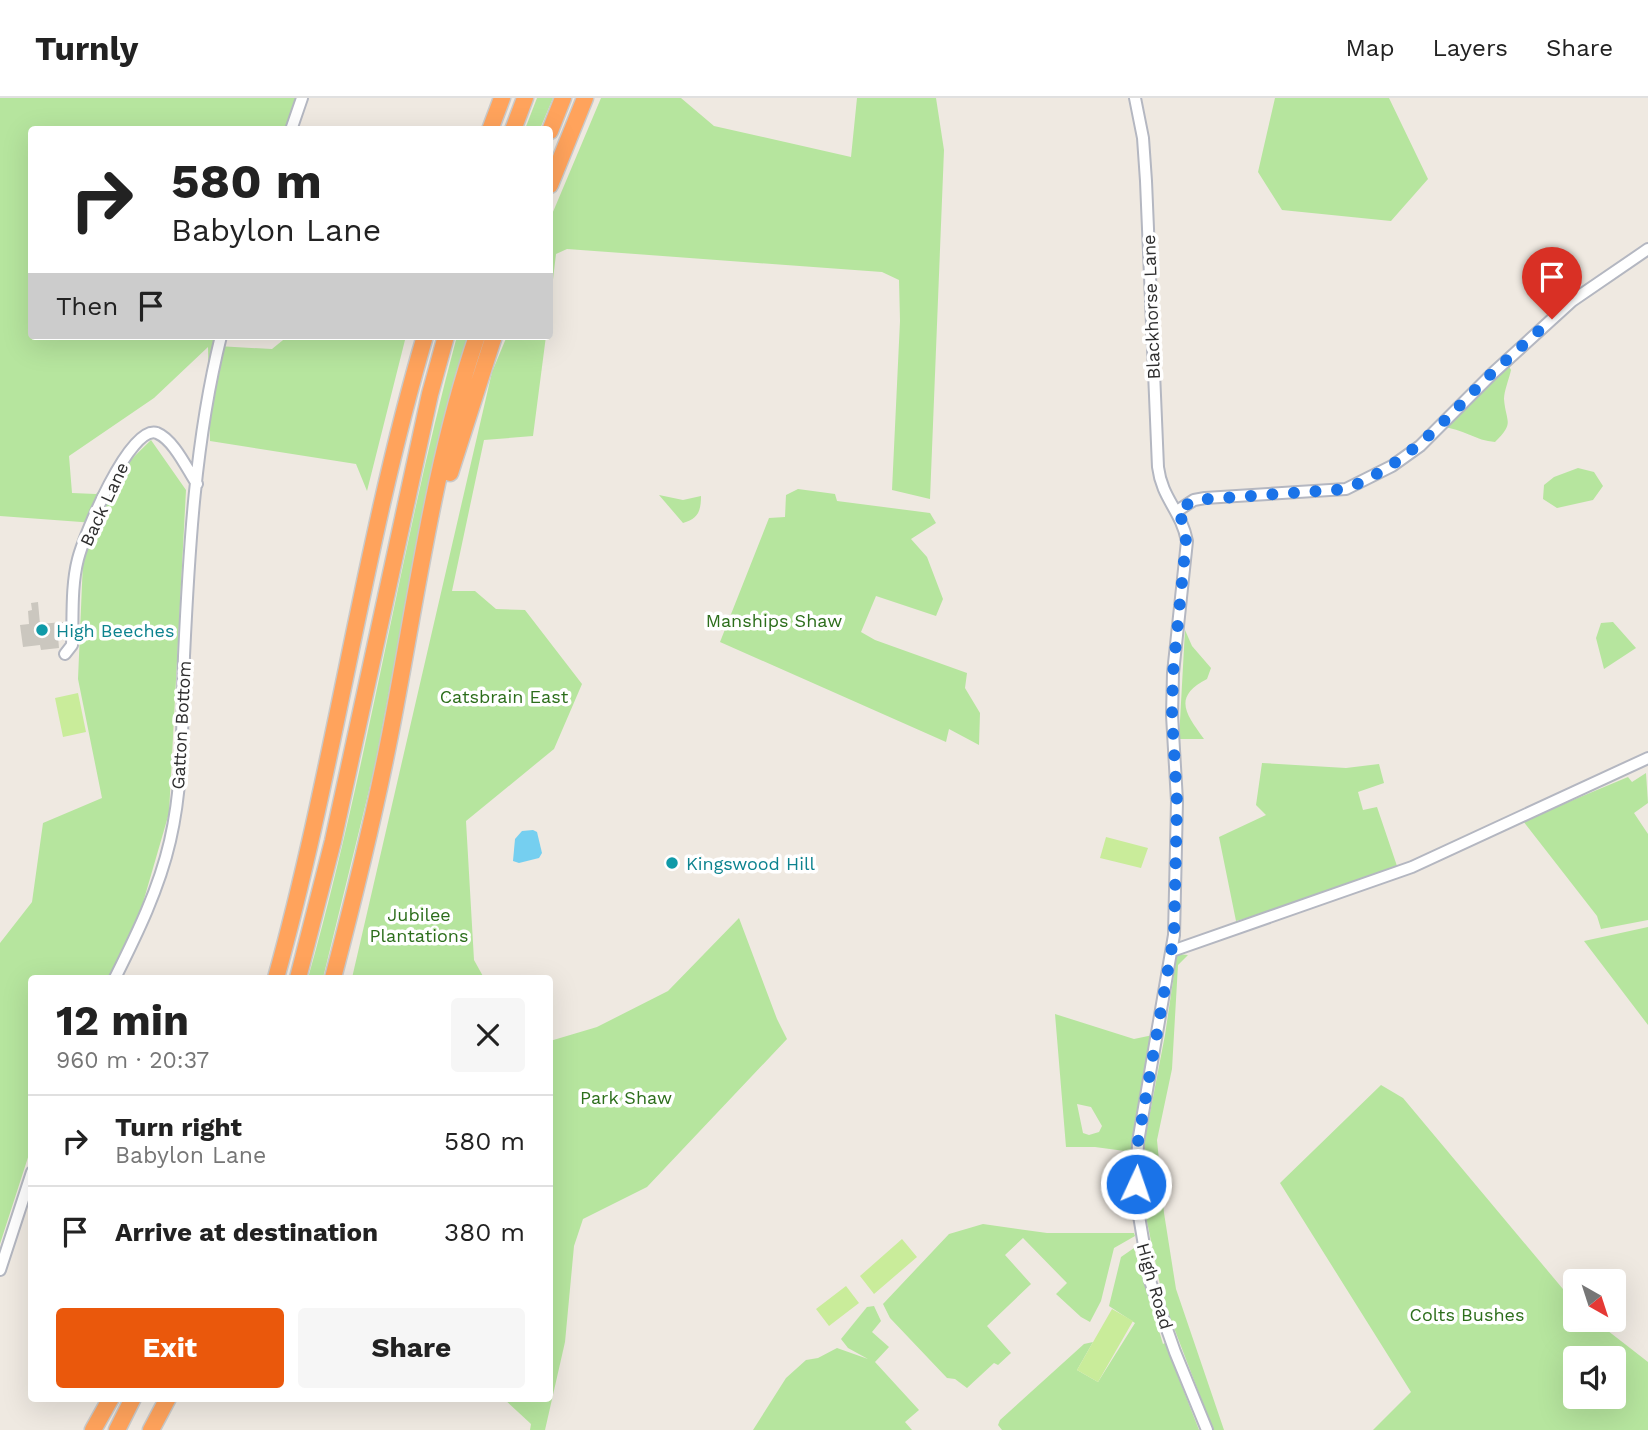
<!DOCTYPE html>
<meta charset="utf-8">
<style>
body{margin:0;font-family:"Work Sans",sans-serif;background:#f6f6f6;color:#222;height:100vh;display:flex;flex-direction:column;font-size:26px;white-space:nowrap}
*{box-sizing:border-box;margin:0}
p{font-size:23px;color:#767676}
.icon{flex:none;width:38px;height:38px;fill:none;stroke:currentColor;stroke-width:2;stroke-linecap:round;stroke-linejoin:round}
.map{position:relative;flex:1;overflow:hidden}
.panel{position:absolute;left:28px;top:877px;width:525px;height:427px;display:flex;flex-direction:column;background:#fff;border-radius:7px;box-shadow:0 7px 28px #0002}
.panel>*{flex:none}
.top-card{position:absolute;left:28px;top:28px;width:525px;height:214px;border-radius:7px;box-shadow:0 7px 28px #0002;background:#fff;color:#222;overflow:hidden}
.needle{width:46px;rotate:141deg}
.buttons{position:absolute;left:1563px;top:1171px;display:grid;gap:14px}
.buttons a{display:grid;place-items:center;width:63px;height:63px;border-radius:7px;background:#fff;box-shadow:0 7px 28px #0002;font-size:35px}
.pin{position:absolute;display:grid;place-items:center;width:60px;height:60px;color:#fff;margin:-72px -30px;border-radius:50% 50% 50% 0;rotate:-45deg;box-shadow:0 0 7px #0007}
.pin .icon{rotate:45deg}
.me{position:absolute;width:77px;margin:-38px;rotate:3deg;stroke-linejoin:round;filter:drop-shadow(0 0 5px #0008)}
.turn{display:flex;align-items:center;gap:24px;height:147px;padding:0 28px;font-size:32px}
.turn .icon{width:91px;height:91px;stroke-width:2.5}
.turn b{display:block;font-size:49px;line-height:60px}
.then{display:flex;align-items:center;height:66px;padding:0 28px;background:#0003;gap:14px;font-size:26px}
.round{display:grid;place-items:center;flex:none;width:74px;height:74px;border-radius:7px;background:#f6f6f6}
.head{display:flex;align-items:center;justify-content:space-between;height:119px;padding:0 28px}
h1{font-size:42px;font-weight:700;line-height:52px}
.button{display:flex;gap:14px;margin-top:auto;padding:14px 28px}
.button a{flex:1;height:80px;border-radius:7px;background:#ea580c;color:#fff;font-size:28px;font-weight:700;line-height:80px;text-align:center}
.button a+a{background:#f6f6f6;color:#222}
ul{padding:0;list-style:none}
li{display:flex;align-items:center;gap:21px;height:91px;padding:0 28px;border-top:2px solid #e0e0e0}
li div{flex:1}
li b{display:block;font-size:26px}
li em{font-style:normal}
header{display:flex;align-items:center;gap:42px;box-sizing:border-box;height:98px;padding:0 35px;background:#fff;border-bottom:2px solid #e0e0e0}
header strong{font-size:33px}
nav{display:flex;gap:38px;margin-inline-start:auto;font-size:24px}
.map>svg:first-child{display:block}
.green{fill:#b6e59e;fill-rule:evenodd}
.pitch{fill:#c9ec9a}
.water{fill:#75cff0}
.building{fill:#cbc7bf}
.lines{fill:none;stroke-linecap:round;stroke-linejoin:round}
.minor-casing{stroke:#b4b7c1;stroke-width:14}
.highway-casing{stroke:#c9c9c9;stroke-width:19}
.minor{stroke:#fff;stroke-width:10}
.highway{stroke:#ffa35c;stroke-width:16}
.route{stroke:#1a73e8;stroke-width:12;stroke-dasharray:0 21.6}
.culture-dot{fill:#0f9aa8;stroke:#fff;stroke-width:2.5}
.labels{text-anchor:middle;dominant-baseline:central;stroke-width:7;stroke-linejoin:round;paint-order:stroke}
.street-label{font-size:18px;fill:#2e2e2e;stroke:#fff}
.park-label{font-size:18px;fill:#2c6e1b;stroke:#fff}
.culture-label{font-size:18px;fill:#0d838f;stroke:#fff;text-anchor:start}
</style>
<header>
<strong>Turnly</strong>
<nav><a>Map</a><a>Layers</a><a>Share</a></nav>
</header>
<div class="map">
<svg width="1648" height="1332" viewBox="0 0 1648 1332">
<rect width="100%" height="100%" fill="#efe9e1"/>
<!-- green -->
<path class="green" d="M0 0H297L285 31 32 32V238H219L217 248 272 251 288 238H406L367 393 356 366 210 343 208 249 154 300 69 358 72 395 96 396 151 342 186 392 169 715 140 815 109 880H32L31 1050 0 1146V845L32 804 43 725 102 700 78 581 83 463 95 425 0 418Z
M537 0H553L540 31H525Z
M601 0H681L714 28 851 59 857 0H936L944 52 930 401 892 392 900 223 899 182 882 174 567 151 556 156 550 207V121Z
M1275 0H1389L1428 81 1391 123 1282 112 1258 74Z
M457 238H469L427 392 375 668 323 880H308C368 668 400 450 457 238Z
M507 238H546L533 338 484 342 452 493H475L496 511 525 512 582 586 554 651 466 723 474 862 484 880H352L492 274Z
M1508 266 1511 272C1509 281 1504 293 1504 301 1506 325 1515 324 1495 344 1476 343 1462 330 1442 329Z
M1578 370 1594 374 1603 388 1593 402 1557 410 1543 401 1544 387 1554 379Z
M798 391 835 396 837 403 930 415 936 425 911 441 927 459 943 501 936 518 876 498 861 534 875 542 967 575 965 590 980 615 979 647 949 631 946 644 720 544 769 420 785 419 786 397Z
M659 397 683 402 701 398C701 413 698 421 683 425Z
M1613 524 1636 550 1604 571 1596 540 1601 525Z
M1185 532 1192 548 1211 570 1207 581C1172 599 1186 616 1204 641H1179Z
M1262 665 1346 670 1379 666 1384 685 1358 694 1363 712 1377 709 1397 768 1272 813 1236 823 1219 739 1266 717 1256 707Z
M1646 675 1648 705 1634 715 1648 736V822L1601 831 1597 818 1523 723 1628 679 1632 684Z
M739 820 777 921 787 941 647 1089 583 1121 574 1148 565 1244 545 1332H530L531 1326 503 1300H550V943L597 929 668 893Z
M1648 829V927L1584 843Z
M1177 856 1188 857 1178 867 1172 971 1157 1042 1164 1115 1176 1191 1224 1332H1213L1163 1201 1143 1104 1144 1046 1165 937Z
M1055 916 1134 941 1153 937 1132 1054 1095 1049H1066ZM1077 1006 1091 1009 1102 1028 1099 1034 1089 1037 1083 1035Z
M1381 987 1403 1000 1573 1203 1575 1222H1594L1648 1264V1332H1373L1411 1294 1280 1085ZM1575 1260H1614V1298H1575Z
M983 1126 1047 1135H1134L1135 1138 1114 1150 1101 1203 1090 1224 1081 1219 1056 1196 1067 1185 1023 1140 1005 1157 1031 1186 987 1228 1011 1255 998 1267 994 1265 967 1290 955 1281 947 1280 890 1220 883 1206 949 1136Z
M1134 1150 1163 1246 1165 1245 1199 1332H1002L998 1327 1000 1322 1084 1246 1093 1244 1077 1272 1098 1284 1135 1225 1109 1208 1121 1159Z
M874 1208 881 1223 872 1234 889 1249 875 1264 919 1312 905 1324 912 1332H753L786 1280 806 1262 818 1260 837 1250 868 1261 848 1250 841 1241 867 1209Z"/>
<!-- pitch -->
<path class="pitch" d="M78 595 86 634 63 639 55 600Z
M1106 739 1148 750 1141 770 1100 760Z
M902 1141 917 1159 874 1196 860 1178Z
M846 1188 859 1205 829 1228 816 1211Z
M1112 1211 1133 1223 1098 1284 1077 1272Z"/>
<!-- water -->
<path class="water" d="M533 732 537 734 542 755 539 760 519 765 513 763 515 741 522 733Z"/>
<!-- building -->
<path class="building" d="M38 504 40 526 63 524 64 537 58 538 59 550 41 552 40 547 23 549 20 527 29 526 28 513 32 512 31 505Z"/>
<g class="lines">
<defs>
<path id="minor" d="M1135 0 1143 40 1146 83 1158 369C1162 401 1181 412 1187 443L1173 575 1172 617 1177 703 1174 837 1138 1044 1136 1100 1150 1183 1175 1254 1207 1332
M291 32 302 0
M1177 413 1194 402 1205 400 1346 391 1392 368 1420 348 1493 275 1572 203 1648 151
M65 556 72 547C73 519 71 488 78 461 83 440 130 325 157 335 174 342 187 371 197 386
M1172 853 1412 769 1648 660
M115 880C137 836 159 791 170 743 184 683 182 620 184 558 189 452 195 342 221 238
M0 1172 32 1074"/>
<path id="highway" d="M490 32 502 0
M513 32 525 0
M550 33 563 0
M550 87 585 0
M450 375 494 238
M276 880C335 668 363 449 425 238
M298 880 333 743 430 296 446 238
M333 880C354 800 374 719 390 637 416 504 433 367 477 238
M93 1332 111 1300
M117 1332 133 1300
M151 1332 168 1300"/>
</defs>
<!-- minor casing -->
<use href="#minor" class="minor-casing"/>
<!-- highway casing -->
<use href="#highway" class="highway-casing"/>
<!-- minor -->
<use href="#minor" class="minor"/>
<!-- highway -->
<use href="#highway" class="highway"/>
</g>
<g class="lines">
<!-- route -->
<path class="route" d="M1136 1086 1138 1044 1174 837 1177 704 1172 617 1173 575 1186 443 1183 424 1177 413 1194 402 1346 391C1411 364 1443 323 1492 275 1512 257 1532 239 1552 221"/>
</g>
<!-- markers -->
<g class="culture-dot">
<circle cx="42" cy="532" r="7"/>
<circle cx="672" cy="765" r="7"/>
</g>
<g class="labels">
<!-- street labels -->
<g class="street-label">
<text transform="translate(1151 209) rotate(-92)">Blackhorse Lane</text>
<text transform="translate(104 406) rotate(-65)">Back Lane</text>
<text transform="translate(181 627) rotate(-87)">Gatton Bottom</text>
<text transform="translate(1155 1188) rotate(74)">High Road</text>
</g>
<!-- park labels -->
<g class="park-label">
<text x="774" y="522">Manships Shaw</text>
<text x="504" y="598">Catsbrain East</text>
<text x="419" y="816">Jubilee<tspan x="419" dy="21">Plantations</tspan></text>
<text x="626" y="999">Park Shaw</text>
<text x="1467" y="1216">Colts Bushes</text>
</g>
<!-- culture labels -->
<g class="culture-label">
<text x="56" y="532">High Beeches</text>
<text x="686" y="765">Kingswood Hill</text>
</g>
</g>
</svg>
<div class="buttons">
<a><svg class="needle" viewBox="-14 -14 28 28"><path d="M0-13l5 13h-10z" fill="#e53935"/><path d="M0 13l5-13h-10z" fill="#767676"/></svg></a>
<a><svg class="icon" aria-label="sound" viewBox="0 0 24 24"><path d="M4 9h4l5-4v14l-5-4H4zM17 9q2 3 0 6"/></svg></a>
</div>
<div class="pin" style="left:1552px;top:221px;background:#d93025"><svg class="icon" aria-label="arrive" viewBox="0 0 24 24"><path d="M6 21V4h12l-3 4 3 4H6"/></svg></div>
<svg class="me" style="left:1136px;top:1086px" viewBox="-20 -20 40 40"><circle r="17" fill="#1a73e8" stroke="#fff" stroke-width="3"/><path d="M0-11L8 9 0 5-8 9z" fill="#fff"/></svg>
<div class="top-card">
<div class="turn"><svg class="icon" aria-label="right" viewBox="0 0 24 24"><path d="M7 20v-9h11M14 6l5 5-5 5"/></svg><div><b>580 m</b>Babylon Lane</div></div>
<div class="then">Then<svg class="icon" aria-label="arrive" viewBox="0 0 24 24"><path d="M6 21V4h12l-3 4 3 4H6"/></svg></div>
</div>
<section class="panel">
<div class="head"><div><h1>12 min</h1><p>960 m · 20:37</p></div><a class="round"><svg class="icon" aria-label="close" viewBox="0 0 24 24"><path d="M6 6l12 12M18 6L6 18"/></svg></a></div>
<ul>
<li><svg class="icon" aria-label="right" viewBox="0 0 24 24"><path d="M7 20v-9h11M14 6l5 5-5 5"/></svg><div><b>Turn right</b><p>Babylon Lane</p></div><em>580 m</em></li>
<li><svg class="icon" aria-label="arrive" viewBox="0 0 24 24"><path d="M6 21V4h12l-3 4 3 4H6"/></svg><div><b>Arrive at destination</b></div><em>380 m</em></li>
</ul>
<div class="button"><a>Exit</a><a>Share</a></div>
</section>
</div>
